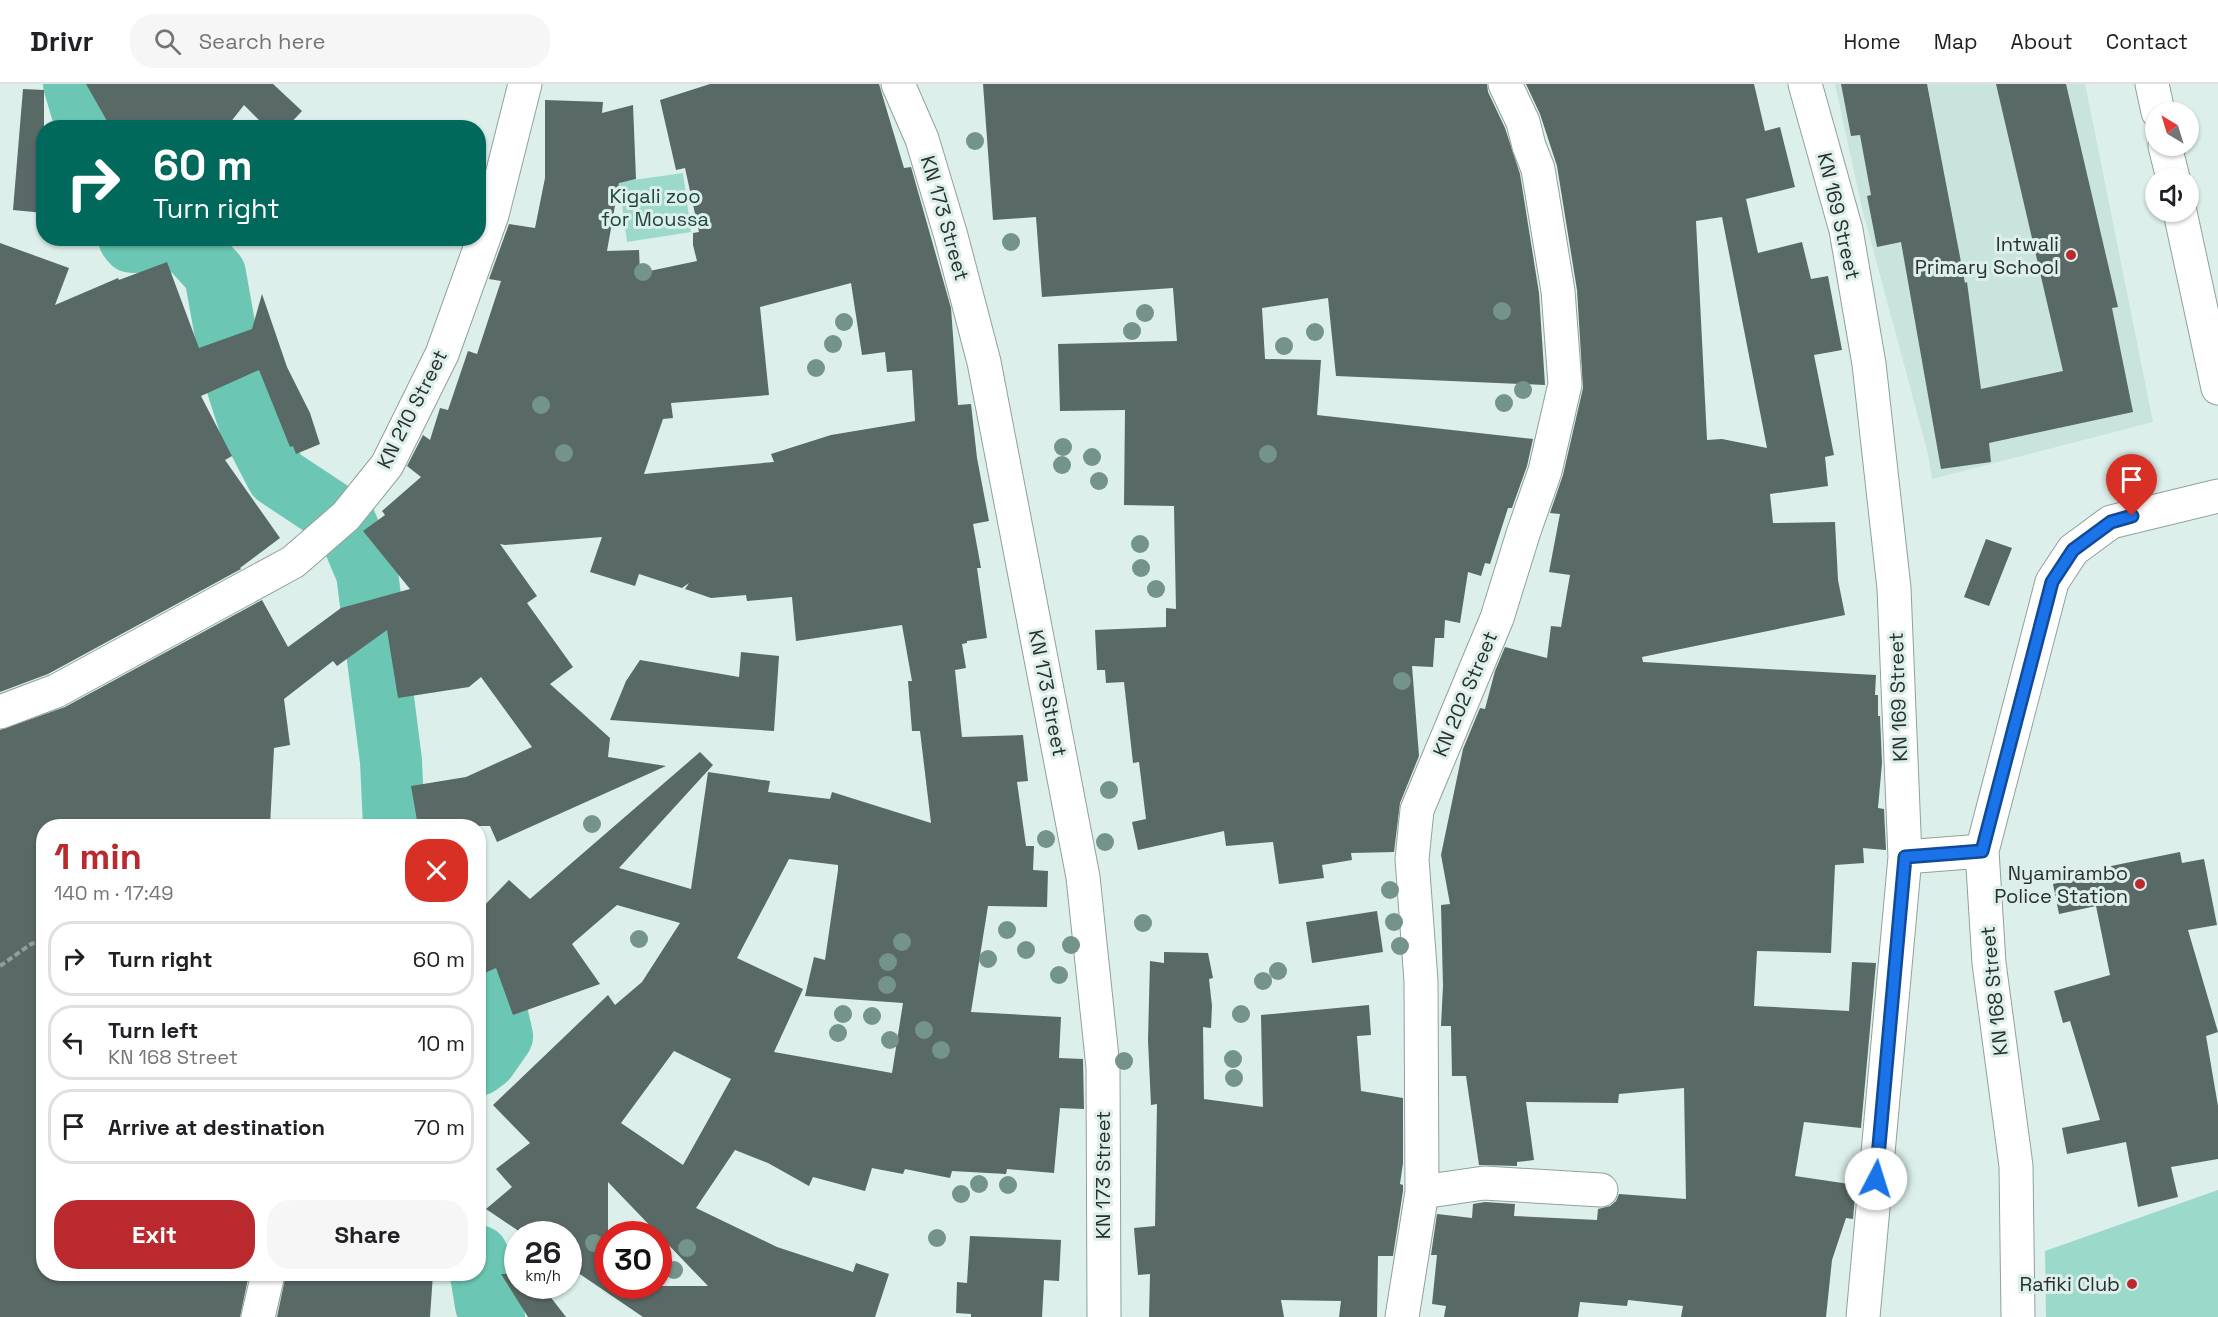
<!DOCTYPE html>
<meta charset="utf-8">
<style>
body{margin:0;font-family:"Space Grotesk",sans-serif;background:#f6f6f6;color:#202124;height:100vh;display:flex;flex-direction:column;font-size:22px;white-space:nowrap}
*{box-sizing:border-box;margin:0}
p{font-size:20px;color:#757577}
.icon{flex:none;width:33px;height:33px;fill:none;stroke:currentColor;stroke-width:2;stroke-linecap:round;stroke-linejoin:round}
.map{position:relative;flex:1;overflow:hidden}
.sheet{position:absolute;left:36px;top:735px;width:450px;height:462px;display:flex;flex-direction:column;background:#fff;border-radius:24px;box-shadow:0 2px 4px #0004}
.sheet>*{flex:none}
.guide{position:absolute;left:36px;top:36px;width:450px;height:126px;border-radius:24px;box-shadow:0 2px 4px #0004;background:#00695c;color:#fff;overflow:hidden}
.needle{width:39px;rotate:322deg}
.tools{position:absolute;left:2145px;top:18px;display:grid;gap:12px}
.tools a{display:grid;place-items:center;width:54px;height:54px;border-radius:50%;background:#fff;box-shadow:0 2px 4px #0004;font-size:30px}
.speed{position:absolute;left:504px;top:1137px;display:flex;gap:12px;font-size:30px;font-weight:700;text-align:center}
.speed>*{display:grid;place-content:center;width:78px;height:78px;border-radius:50%;background:#fff;box-shadow:0 2px 4px #0004;line-height:1}
.speed small{font-size:15px;font-weight:400}
.speed .limit{border:9px solid #d22;background:#fff;color:#111}
.pin{position:absolute;display:grid;place-items:center;width:51px;height:51px;color:#fff;margin:-62px -26px;border-radius:50% 50% 50% 0;rotate:-45deg;box-shadow:0 0 6px #0007}
.pin .icon{rotate:45deg}
.me{position:absolute;width:66px;margin:-33px;rotate:5deg;stroke-linejoin:round;filter:drop-shadow(0 0 4px #0008)}
.turn{display:flex;align-items:center;gap:21px;height:126px;padding:0 18px;font-size:27px}
.turn .icon{width:78px;height:78px;stroke-width:2.5}
.turn b{display:block;font-size:42px;line-height:51px}
.round{display:grid;place-items:center;flex:none;width:63px;height:63px;border-radius:24px;background:#f6f6f6}
.summary{display:flex;align-items:center;justify-content:space-between;height:102px;padding:0 18px}
h1{font-size:36px;font-weight:800;line-height:45px;color:#b9292e}
.action{display:flex;gap:12px;margin-top:auto;padding:12px 18px}
.action a{flex:1;height:69px;border-radius:24px;background:#b9292e;color:#fff;font-size:24px;font-weight:800;line-height:69px;text-align:center}
.action a+a{background:#f6f6f6;color:#202124}
ul{padding:0;list-style:none}
li{display:flex;align-items:center;gap:18px;height:75px;margin:0 12px 9px;padding:0 6px;border:3px solid #e0e0e0;border-radius:24px}
li div{flex:1}
li b{display:block;font-size:22px}
li em{font-style:normal}
header{display:flex;align-items:center;gap:36px;box-sizing:border-box;height:84px;padding:0 30px;background:#fff;border-bottom:2px solid #e0e0e0}
header strong{font-size:28px}
nav{display:flex;gap:33px;margin-inline-start:auto;font-size:21px}
.search{width:420px;height:54px;background:#f6f6f6;display:flex;align-items:center;gap:15px;box-sizing:border-box;padding:0 21px;border-radius:24px;color:#757577;font-size:22px}
.map>svg:first-child{display:block}
.built{fill:#c9e4dd}
.green{fill:#9bdacb}
.lines{fill:none;stroke-linecap:round;stroke-linejoin:round}
.river{stroke:#6bc7b3;stroke-width:62}
.building{fill:#596965;fill-rule:evenodd}
.minor-casing{stroke:#90a19c;stroke-width:35}
.secondary-casing{stroke:#90a19c;stroke-width:35}
.path{stroke:#909e9a;stroke-width:4;stroke-dasharray:6 3;stroke-linecap:butt}
.minor{stroke:#fff;stroke-width:33}
.secondary{stroke:#fff;stroke-width:33}
.tree{fill:#73938b}
.route-casing{stroke:#114b97;stroke-width:15}
.route{stroke:#1a73e8;stroke-width:10}
.poi-dot{fill:#b9292e;stroke:#dcefea;stroke-width:2}
.labels{text-anchor:middle;dominant-baseline:central;stroke-width:6;stroke-linejoin:round;paint-order:stroke}
.park-label{font-size:20px;fill:#1d473e;stroke:#dcefea}
.street-label{font-size:20px;fill:#29302e;stroke:#dcefea}
.poi-label{font-size:20px;fill:#29302e;stroke:#dcefea;text-anchor:end}
</style>
<header>
<strong>Drivr</strong>
<div class="search"><svg class="icon" aria-label="search" viewBox="0 0 24 24"><circle cx="10" cy="10" r="6"/><path d="M15 15l6 6"/></svg>Search here</div>
<nav><a>Home</a><a>Map</a><a>About</a><a>Contact</a></nav>
</header>
<div class="map">
<svg width="2218" height="1233" viewBox="0 0 2218 1233">
<rect width="100%" height="100%" fill="#dcefea"/>
<!-- built -->
<path class="built" d="M1835 0H2085L2153 338 1932 395 1928 370 1862 124Z"/>
<!-- green -->
<path class="green" d="M683 89 691 148 627 158 619 98Z
M2218 1106V1233H2046L2045 1167Z"/>
<g class="lines">
<!-- river -->
<path class="river" d="M74 0 87 44
M129 154 132 158 185 157 215 190 232 285 249 338 277 392 345 437 367 489 391 677 394 742
M478 908 496 926 502 952 486 975 478 981
M478 1172 486 1221 494 1233"/>
</g>
<!-- building -->
<path class="building" d="M86 0H273L302 27 286 44H267L244 21 226 44H111Z
M710 0H879L904 84 911 83 951 224 958 321 971 320 977 374 989 437 973 440 981 484H977L987 554 967 557V559L962 560 966 584 955 586 962 653 1023 651 1028 697 1017 698 1026 762H1034L1033 786 1048 787 1047 823 988 822 971 928 1061 933 1059 974 1083 975 1084 1025 1060 1024 1054 1089 1007 1085 1006 1090 952 1087 950 1094 905 1085 903 1090 872 1084 865 1107 813 1093 809 1102 768 1079 735 1066 696 1124 777 1163 853 1188 856 1179 889 1190 875 1233H643L568 1182V1150H523L486 1125 512 1103 496 1085 530 1059 493 1021 608 911 615 921 642 898 680 839 617 821 572 860 600 900 513 931 496 884 478 892V828L509 796 530 815 700 668 713 681 619 784 691 805 708 688 770 697 768 708 830 715 832 708 931 739 920 647H912L908 597H912L902 541 796 557 792 513 747 517 746 511 711 514 685 505 689 499 682 504 639 490 635 502 590 488 602 453 505 461 500 460 537 512 527 519 573 583 550 600 610 654 608 673 666 682 497 758 490 742H418L411 702 466 693 532 663 481 593 469 603 398 614 387 546 337 582 333 577 284 615 290 661 274 664 270 742H44V1190H249L240 1233H0V646L65 623 262 516 288 563 341 524 410 505 363 447 385 431 382 427 421 393 407 382 423 351 430 356 440 324 448 326 468 267 477 270 501 197 489 195 509 140 535 144 545 94V16L603 18 602 29 633 21 636 95 619 99 607 167 639 166 640 189 697 177 693 161V149L699 148 685 84 676 86 660 16ZM851 199 862 271 885 268 887 288 912 286 915 337 831 351 771 370 774 378 644 390 663 335 673 334 671 319 769 311 760 223ZM789 775 838 781V786L825 876 814 873 805 912 903 919 892 989 774 968 803 905 737 874ZM674 967 731 995 683 1081 621 1039ZM608 1098 708 1202H608Z
M983 0H1487L1488 8 1505 44 1520 90 1539 209 1545 301 1336 292 1328 214 1262 224 1265 275 1321 276 1317 331 1533 355 1527 382 1512 424H1508L1490 480 1485 479 1481 492 1468 488 1460 539 1445 536 1444 554H1435L1433 583 1412 582 1419 672 1400 719 1394 768 1351 769 1352 776 1322 781 1324 794 1279 800 1273 758 1226 762 1224 747 1138 766 1132 738 1146 735 1139 678 1133 679 1124 598 1106 599 1105 586H1097L1095 546 1166 543V524L1176 525 1174 422 1124 421 1125 326 1060 327 1058 260 1177 257 1173 204 1042 213 1036 133 993 136Z
M1526 0H1754L1765 47 1780 43 1795 103 1746 115 1758 169 1802 158 1811 195 1828 192 1842 266 1814 271 1834 371 1825 373 1828 402 1770 410 1773 439 1835 438 1838 496 1845 531 1642 573 1643 578 1876 591 1875 611H1878V632H1880L1882 679 1878 724 1884 725 1886 766 1863 764 1864 779 1835 781 1831 869 1757 867 1754 922 1849 927 1852 878 1876 879 1861 1044 1804 1038 1795 1092 1856 1101 1853 1135 1846 1134 1832 1176 1826 1233H1681L1683 1222 1628 1216 1627 1222 1580 1218 1578 1233H1444L1446 1222 1432 1220 1437 1171H1431L1437 1130 1472 1134 1473 1120 1485 1118 1515 1120 1514 1132 1597 1136 1598 1125 1610 1122 1616 1117 1619 1110 1686 1115 1684 1004 1619 1010 1618 1019 1526 1018 1534 1076 1517 1078V1082L1479 1081 1466 992H1452L1451 942H1441L1443 902 1441 821 1450 820 1441 771 1463 665 1480 624 1485 625 1495 587 1505 563 1547 574 1551 542 1561 543 1570 491 1549 488 1560 430 1550 429 1563 391 1583 304 1577 206 1557 82 1540 30ZM1722 133 1767 364 1722 355 1707 356 1696 137Z
M1841 0H1927L1965 199 1967 198 1981 305 2063 287 1996 0H2066L2118 223 2112 224 2133 328 1989 359 1991 378 1941 385 1901 158 1877 163 1867 112 1871 111 1860 51 1851 52Z
M23 5 44 6V129L13 126Z
M0 159 69 184 55 221 118 194 119 196 167 178 199 264 252 245 262 210 287 283 310 329 320 360 296 370 293 362 290 363 259 286 201 312 232 372 225 376 280 454 240 484 241 485 48 590 0 608Z
M1986 455 2012 464 1989 522 1964 513Z
M741 568 779 572 774 647 610 636 626 597 640 576 739 593Z
M2180 768 2182 779 2204 775 2217 841 2188 846 2218 948 2206 952 2218 1022V1075L2171 1083 2178 1113 2138 1123 2126 1058 2067 1070 2062 1044 2100 1036 2070 937 2063 939 2054 907 2110 891 2096 822 2059 830 2053 800 2112 787 2111 782Z
M1377 827 1383 868 1312 879 1306 838Z
M1164 868 1208 869 1213 894 1209 895 1212 922 1211 944 1203 943 1204 1015 1263 1023 1261 931 1369 921 1371 951 1357 952 1361 1007 1403 1014V1079L1400 1100 1403 1101V1107L1393 1172H1378L1377 1233H1339L1341 1217 1281 1216 1284 1233H1149L1150 1190 1138 1191 1134 1144 1155 1142 1157 1020 1151 1021 1148 956 1150 877 1164 879Z
M970 1152 1061 1156 1059 1197 1044 1196 1042 1233H971V1230L956 1229 957 1198 967 1199Z
M286 1190H433L430 1233H277Z
M501 1190H518V1202H542L566 1233H528Z"/>
<g class="lines">
<defs>
<path id="minor" d="M898 0 922 55 951 152 984 278 1083 793 1103 983 1104 1233
M1805 0 1846 146 1869 280 1894 504 1905 773 1863 1233
M0 628 56 607 293 478 346 432 387 381 442 270 492 131 525 0
M1905 773 1982 767
M1422 1108 1484 1099 1601 1106
M258 1233 268 1190
M1402 1233 1422 1108 1421 897 1412 775 1417 726 1497 534 1524 447 1545 387 1565 300 1558 207 1538 85 1529 62 1523 38 1505 0
M2018 1233 2016 1082 1989 879 1982 767 2052 498 2073 466 2111 438 2218 412"/>
<path id="secondary" d="M2152 0 2158 28
M2165 62 2173 94
M2180 128 2218 304"/>
</defs>
<!-- minor casing -->
<use href="#minor" class="minor-casing"/>
<!-- secondary casing -->
<use href="#secondary" class="secondary-casing"/>
<!-- path -->
<path class="path" d="M0 882 31 860 44 856"/>
<!-- minor -->
<use href="#minor" class="minor"/>
<!-- secondary -->
<use href="#secondary" class="secondary"/>
</g>
<!-- trees -->
<g class="tree">
<circle cx="975" cy="57" r="9"/>
<circle cx="1011" cy="158" r="9"/>
<circle cx="643" cy="188" r="9"/>
<circle cx="1502" cy="227" r="9"/>
<circle cx="1145" cy="229" r="9"/>
<circle cx="844" cy="238" r="9"/>
<circle cx="1132" cy="247" r="9"/>
<circle cx="1315" cy="248" r="9"/>
<circle cx="833" cy="260" r="9"/>
<circle cx="1284" cy="262" r="9"/>
<circle cx="816" cy="284" r="9"/>
<circle cx="1523" cy="306" r="9"/>
<circle cx="1504" cy="319" r="9"/>
<circle cx="541" cy="321" r="9"/>
<circle cx="1063" cy="363" r="9"/>
<circle cx="564" cy="369" r="9"/>
<circle cx="1268" cy="370" r="9"/>
<circle cx="1092" cy="373" r="9"/>
<circle cx="1062" cy="381" r="9"/>
<circle cx="1099" cy="397" r="9"/>
<circle cx="1140" cy="460" r="9"/>
<circle cx="1141" cy="484" r="9"/>
<circle cx="1156" cy="505" r="9"/>
<circle cx="1402" cy="597" r="9"/>
<circle cx="1109" cy="706" r="9"/>
<circle cx="592" cy="740" r="9"/>
<circle cx="1046" cy="755" r="9"/>
<circle cx="1105" cy="758" r="9"/>
<circle cx="1390" cy="806" r="9"/>
<circle cx="1394" cy="838" r="9"/>
<circle cx="1143" cy="839" r="9"/>
<circle cx="1007" cy="846" r="9"/>
<circle cx="639" cy="855" r="9"/>
<circle cx="902" cy="858" r="9"/>
<circle cx="1071" cy="861" r="9"/>
<circle cx="1400" cy="862" r="9"/>
<circle cx="1026" cy="866" r="9"/>
<circle cx="988" cy="875" r="9"/>
<circle cx="888" cy="878" r="9"/>
<circle cx="1278" cy="887" r="9"/>
<circle cx="1059" cy="891" r="9"/>
<circle cx="1263" cy="897" r="9"/>
<circle cx="887" cy="901" r="9"/>
<circle cx="843" cy="930" r="9"/>
<circle cx="1241" cy="930" r="9"/>
<circle cx="872" cy="932" r="9"/>
<circle cx="924" cy="946" r="9"/>
<circle cx="838" cy="949" r="9"/>
<circle cx="890" cy="956" r="9"/>
<circle cx="941" cy="966" r="9"/>
<circle cx="1233" cy="975" r="9"/>
<circle cx="1124" cy="977" r="9"/>
<circle cx="1234" cy="994" r="9"/>
<circle cx="979" cy="1100" r="9"/>
<circle cx="1008" cy="1101" r="9"/>
<circle cx="961" cy="1110" r="9"/>
<circle cx="937" cy="1154" r="9"/>
<circle cx="594" cy="1159" r="9"/>
<circle cx="687" cy="1164" r="9"/>
<circle cx="674" cy="1186" r="9"/>
</g>
<g class="lines">
<defs>
<path id="route" d="M1876 1095 1905 773 1982 767 2052 498 2073 466 2111 438 2132 432"/>
</defs>
<!-- route casing -->
<use href="#route" class="route-casing"/>
<!-- route -->
<use href="#route" class="route"/>
</g>
<!-- markers -->
<g class="poi-dot">
<circle cx="2071" cy="171" r="6"/>
<circle cx="2140" cy="800" r="6"/>
<circle cx="2132" cy="1200" r="6"/>
</g>
<g class="labels">
<!-- park labels -->
<g class="park-label">
<text x="655" y="112">Kigali zoo<tspan x="655" dy="23">for Moussa</tspan></text>
</g>
<!-- street labels -->
<g class="street-label">
<text transform="translate(1839 132) rotate(77)">KN 169 Street</text>
<text transform="translate(945 134) rotate(74)">KN 173 Street</text>
<text transform="translate(412 325) rotate(-63)">KN 210 Street</text>
<text transform="translate(1048 609) rotate(79)">KN 173 Street</text>
<text transform="translate(1465 610) rotate(-67)">KN 202 Street</text>
<text transform="translate(1898 613) rotate(-92)">KN 169 Street</text>
<text transform="translate(1994 907) rotate(-96)">KN 168 Street</text>
<text transform="translate(1103 1091) rotate(-90)">KN 173 Street</text>
</g>
<!-- poi labels -->
<g class="poi-label">
<text x="2059" y="160">Intwali<tspan x="2059" dy="23">Primary School</tspan></text>
<text x="2128" y="789">Nyamirambo<tspan x="2128" dy="23">Police Station</tspan></text>
<text x="2120" y="1200">Rafiki Club</text>
</g>
</g>
</svg>
<div class="tools">
<a><svg class="needle" viewBox="-14 -14 28 28"><path d="M0-13l5 13h-10z" fill="#e53935"/><path d="M0 13l5-13h-10z" fill="#757577"/></svg></a>
<a><svg class="icon" aria-label="sound" viewBox="0 0 24 24"><path d="M4 9h4l5-4v14l-5-4H4zM17 9q2 3 0 6"/></svg></a>
</div>
<div class="speed"><div>26<small>km/h</small></div><div class="limit">30</div></div>
<div class="pin" style="left:2132px;top:432px;background:#d93025"><svg class="icon" aria-label="arrive" viewBox="0 0 24 24"><path d="M6 21V4h12l-3 4 3 4H6"/></svg></div>
<svg class="me" style="left:1876px;top:1095px" viewBox="-20 -20 40 40"><circle r="19" fill="#fff"/><path d="M0-13L10 11 0 6-10 11z" fill="#1a73e8"/></svg>
<div class="guide">
<div class="turn"><svg class="icon" aria-label="right" viewBox="0 0 24 24"><path d="M7 20v-9h11M14 6l5 5-5 5"/></svg><div><b>60 m</b>Turn right</div></div>
</div>
<section class="sheet">
<div class="summary"><div><h1>1 min</h1><p>140 m · 17:49</p></div><a class="round" style="background:#d93025;color:#fff"><svg class="icon" aria-label="close" viewBox="0 0 24 24"><path d="M6 6l12 12M18 6L6 18"/></svg></a></div>
<ul>
<li><svg class="icon" aria-label="right" viewBox="0 0 24 24"><path d="M7 20v-9h11M14 6l5 5-5 5"/></svg><div><b>Turn right</b></div><em>60 m</em></li>
<li><svg class="icon" aria-label="left" viewBox="0 0 24 24"><path d="M17 20v-9H6M10 6l-5 5 5 5"/></svg><div><b>Turn left</b><p>KN 168 Street</p></div><em>10 m</em></li>
<li><svg class="icon" aria-label="arrive" viewBox="0 0 24 24"><path d="M6 21V4h12l-3 4 3 4H6"/></svg><div><b>Arrive at destination</b></div><em>70 m</em></li>
</ul>
<div class="action"><a>Exit</a><a>Share</a></div>
</section>
</div>
